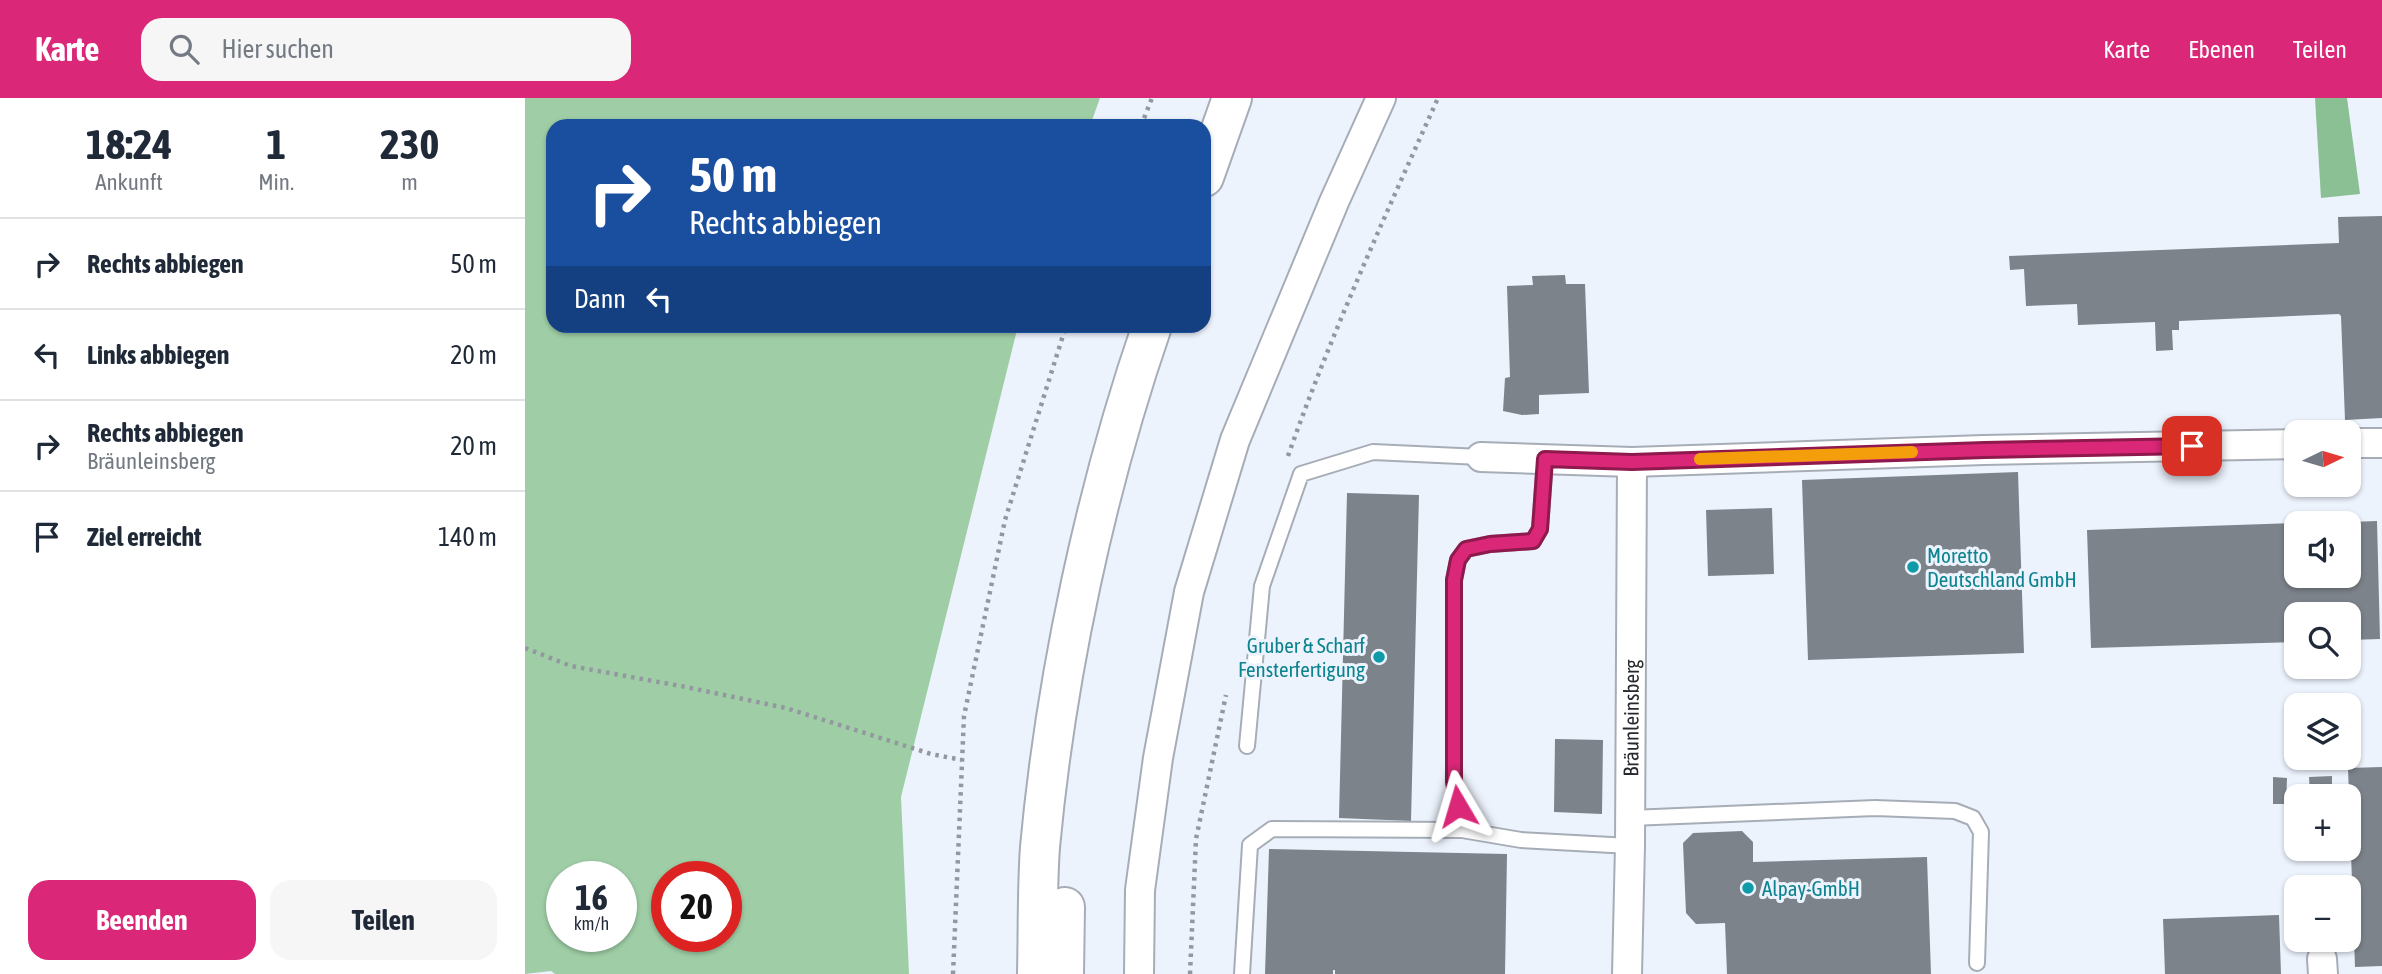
<!DOCTYPE html>
<html lang="de">
<meta charset="utf-8">
<style>
body{margin:0;font-family:"Asap Condensed",sans-serif;background:#f6f6f7;color:#1f2937;height:100vh;display:flex;flex-direction:column;font-size:26px;white-space:nowrap}
*{box-sizing:border-box;margin:0}
p{font-size:23px;color:#747a83}
.icon{flex:none;width:38px;height:38px;fill:none;stroke:currentColor;stroke-width:2;stroke-linecap:round;stroke-linejoin:round}
.map{position:relative;flex:1;overflow:hidden}
.side{display:flex;flex-direction:column;background:#fff;width:525px}
.side>*{flex:none}
.hud{position:absolute;left:21px;top:21px;width:665px;height:214px;border-radius:21px;box-shadow:0 2px 5px #0004;background:#1a4fa0;color:#fff;overflow:hidden}
.needle{width:46px;rotate:85deg}
.tools{position:absolute;left:1759px;top:322px;display:grid;gap:14px}
.tools a{display:grid;place-items:center;width:77px;height:77px;border-radius:14px;background:#fff;box-shadow:0 2px 5px #0004;font-size:35px}
.speed{position:absolute;left:21px;top:763px;display:flex;gap:14px;font-size:35px;font-weight:700;text-align:center}
.speed>*{display:grid;place-content:center;width:91px;height:91px;border-radius:50%;background:#fff;box-shadow:0 2px 5px #0004;line-height:1}
.speed small{font-size:18px;font-weight:400}
.speed .limit{border:10px solid #d22;background:#fff;color:#111}
.pin{position:absolute;display:grid;place-items:center;width:60px;height:60px;color:#fff;margin:-30px;border-radius:14px;box-shadow:0 4px 10px #0006}
.me{position:absolute;width:77px;margin:-38px;rotate:353deg;stroke-linejoin:round;filter:drop-shadow(0 0 5px #0008)}
.turn{display:flex;align-items:center;gap:24px;height:147px;padding:0 28px;font-size:32px}
.turn .icon{width:91px;height:91px;stroke-width:2.5}
.turn b{display:block;font-size:49px;line-height:60px}
.then{display:flex;align-items:center;height:66px;padding:0 28px;background:#0003;gap:14px;font-size:26px}
.eta{display:flex;justify-content:space-evenly;align-items:center;height:119px;text-align:center}
.eta b{font-size:42px;font-weight:700;line-height:49px}
.primary-button{display:flex;gap:14px;margin-top:auto;padding:14px 28px}
.primary-button a{flex:1;height:80px;border-radius:21px;background:#db2777;color:#fff;font-size:28px;font-weight:700;line-height:80px;text-align:center}
.primary-button a+a{background:#f6f6f7;color:#1f2937}
ul{padding:0;list-style:none}
li{display:flex;align-items:center;gap:21px;height:91px;padding:0 28px;border-top:2px solid #e0e1e3}
li div{flex:1}
li b{display:block;font-size:26px}
li em{font-style:normal}
header{display:flex;align-items:center;gap:42px;box-sizing:border-box;height:98px;padding:0 35px;background:#db2777;color:#fff}
header strong{font-size:33px}
nav{display:flex;gap:38px;margin-inline-start:auto;font-size:24px}
.search{width:490px;height:63px;background:#f6f6f7;display:flex;align-items:center;gap:18px;box-sizing:border-box;padding:0 24px;border-radius:21px;color:#747a83;font-size:26px}
main{display:flex;flex:1;min-height:0}
.map>svg:first-child{display:block}
.green{fill:#9fcea6;fill-rule:evenodd}
.forest{fill:#8ac093}
.building{fill:#7d838b}
.lines{fill:none;stroke-linecap:round;stroke-linejoin:round}
.service-casing{stroke:#a7adb6;stroke-width:18}
.minor-casing{stroke:#a7adb6;stroke-width:32}
.primary-casing{stroke:#a7adb6;stroke-width:42}
.path{stroke:#93989f;stroke-width:4.5;stroke-dasharray:3.5 5;stroke-linecap:butt}
.service{stroke:#fff;stroke-width:14}
.minor{stroke:#fff;stroke-width:28}
.primary{stroke:#fff;stroke-width:38}
.route-casing{stroke:#8e194d;stroke-width:18}
.route{stroke:#db2777;stroke-width:12}
.slow{stroke:#f59e0b;stroke-width:12}
.culture-dot{fill:#0f9aa8;stroke:#edf3fd;stroke-width:2.5}
.labels{text-anchor:middle;dominant-baseline:central;stroke-width:6;stroke-linejoin:round;paint-order:stroke}
.culture-label{font-size:21px;fill:#0d838f;stroke:#edf3fd;text-anchor:start}
.street-label{font-size:21px;fill:#27292d;stroke:#edf3fd}
</style>
<header>
<strong>Karte</strong>
<div class="search"><svg class="icon" aria-label="search" viewBox="0 0 24 24"><circle cx="10" cy="10" r="6"/><path d="M15 15l6 6"/></svg>Hier suchen</div>
<nav><a>Karte</a><a>Ebenen</a><a>Teilen</a></nav>
</header>
<main>
<section class="side">
<div class="eta">
<div><b>18:24</b><p>Ankunft</p></div>
<div><b>1</b><p>Min.</p></div>
<div><b>230</b><p>m</p></div>
</div>
<ul>
<li><svg class="icon" aria-label="right" viewBox="0 0 24 24"><path d="M7 20v-9h11M14 6l5 5-5 5"/></svg><div><b>Rechts abbiegen</b></div><em>50 m</em></li>
<li><svg class="icon" aria-label="left" viewBox="0 0 24 24"><path d="M17 20v-9H6M10 6l-5 5 5 5"/></svg><div><b>Links abbiegen</b></div><em>20 m</em></li>
<li><svg class="icon" aria-label="right" viewBox="0 0 24 24"><path d="M7 20v-9h11M14 6l5 5-5 5"/></svg><div><b>Rechts abbiegen</b><p>Bräunleinsberg</p></div><em>20 m</em></li>
<li><svg class="icon" aria-label="arrive" viewBox="0 0 24 24"><path d="M6 21V4h12l-3 4 3 4H6"/></svg><div><b>Ziel erreicht</b></div><em>140 m</em></li>
</ul>
<div class="primary-button"><a>Beenden</a><a>Teilen</a></div>
</section>
<div class="map">
<svg width="1857" height="876" viewBox="0 0 1857 876">
<rect width="100%" height="100%" fill="#edf3fd"/>
<!-- green -->
<path class="green" d="M0 0H575L565 28H28V228H493L376 699 384 876H30L26 873 0 876ZM37 779H96V838H37ZM142 779H201V838H142Z"/>
<!-- forest -->
<path class="forest" d="M1790 0H1822L1835 96 1796 100Z"/>
<!-- building -->
<path class="building" d="M1857 118V320L1820 322 1816 218 1814 216 1654 223V232H1647L1648 252 1631 253 1630 224 1553 227 1552 206 1501 208 1499 171 1485 172 1484 158 1814 145 1813 119Z
M1040 177 1041 186H1060L1064 295 1014 297V316L997 317 978 313 980 280 985 279 982 188 1008 187 1007 178Z
M1493 374 1499 555 1283 562 1277 382Z
M822 395 894 397 886 723 814 720Z
M1247 410 1249 476 1183 478 1181 412Z
M1852 423 1855 541 1824 542V516H1771V544L1566 550 1562 432 1771 425V478H1824V424Z
M1030 641 1078 642 1077 716 1029 714Z
M1857 669V868L1830 869 1823 670Z
M1807 678V698H1785L1784 679Z
M1748 679 1762 680 1761 706H1748Z
M1217 733 1228 744V764L1402 759 1406 876H1202L1200 825 1171 826 1161 815 1158 745 1168 735Z
M744 751 982 756 980 876H810V872H808V876H740Z
M1754 817 1756 876H1640L1638 821Z"/>
<g class="lines">
<defs>
<path id="service" d="M1020 361 1015 431 1008 443 965 446 941 451 933 462 929 482V683L937 732 996 742 1105 748
M722 648 737 488 776 376 848 354 956 359
M1105 720 1350 710 1430 713 1448 720 1456 734 1452 865
M717 876 725 747 747 731 937 732"/>
<g id="minor">
<path d="M1824 345H1857"/>
<path d="M956 359 1107 364 1459 352 1771 346"/>
<path d="M1797 861 1798 876"/>
<path d="M614 876 615 792 633 660 664 494 710 342 809 104 856 0"/>
<path id="s1" d="M1102 876 1105 748 1107 364"/>
</g>
<path id="primary" d="M679 79 707 0
M512 876C513 834 512 791 515 749 531 577 571 390 627 228
M539 876 540 809"/>
</defs>
<!-- service casing -->
<use href="#service" class="service-casing"/>
<!-- minor casing -->
<use href="#minor" class="minor-casing"/>
<!-- primary casing -->
<use href="#primary" class="primary-casing"/>
<!-- path -->
<path class="path" d="M616 28 627 0
M763 358C806 236 860 118 913 0
M0 550 46 568 161 589 261 610 406 656 437 662
M428 876 439 618 480 422 541 228
M665 876 671 741 701 597"/>
<!-- service -->
<use href="#service" class="service"/>
<!-- minor -->
<use href="#minor" class="minor"/>
<!-- primary -->
<use href="#primary" class="primary"/>
</g>
<g class="lines">
<defs>
<path id="route" d="M933 708 929 683V482L933 462 941 451 965 446 1008 443 1015 431 1020 361 1107 364 1460 352 1667 348"/>
</defs>
<!-- route casing -->
<use href="#route" class="route-casing"/>
<!-- route -->
<use href="#route" class="route"/>
<!-- slow -->
<path class="slow" d="M1175 361 1387 354"/>
</g>
<!-- markers -->
<g class="culture-dot">
<circle cx="1388" cy="469" r="7"/>
<circle cx="854" cy="559" r="7"/>
<circle cx="1223" cy="790" r="7"/>
</g>
<g class="labels">
<!-- culture labels -->
<g class="culture-label">
<text x="1402" y="457">Moretto<tspan x="1402" dy="24">Deutschland GmbH</tspan></text>
<text x="840" y="547" text-anchor="end">Gruber &amp; Scharf<tspan x="840" dy="24">Fensterfertigung</tspan></text>
<text x="1237" y="790">Alpay-GmbH</text>
</g>
<!-- street labels -->
<g class="street-label">
<text stroke="none"><textPath href="#s1" startOffset="256">Bräunleinsberg</textPath></text>
</g>
</g>
</svg>
<div class="tools">
<a><svg class="needle" viewBox="-14 -14 28 28"><path d="M0-13l5 13h-10z" fill="#e53935"/><path d="M0 13l5-13h-10z" fill="#747a83"/></svg></a>
<a><svg class="icon" aria-label="sound" viewBox="0 0 24 24"><path d="M4 9h4l5-4v14l-5-4H4zM17 9q2 3 0 6"/></svg></a>
<a><svg class="icon" aria-label="search" viewBox="0 0 24 24"><circle cx="10" cy="10" r="6"/><path d="M15 15l6 6"/></svg></a>
<a><svg class="icon" aria-label="layers" viewBox="0 0 24 24"><path d="M12 4l9 5-9 5-9-5zM3 14l9 5 9-5"/></svg></a>
<a>+</a>
<a>−</a>
</div>
<div class="speed"><div>16<small>km/h</small></div><div class="limit">20</div></div>
<div class="pin" style="left:1667px;top:348px;background:#d93025"><svg class="icon" aria-label="arrive" viewBox="0 0 24 24"><path d="M6 21V4h12l-3 4 3 4H6"/></svg></div>
<svg class="me" style="left:933px;top:708px" viewBox="-20 -20 40 40"><path d="M0-17L14 15 0 8-14 15z" fill="#db2777" stroke="#fff" stroke-width="4"/></svg>
<div class="hud">
<div class="turn"><svg class="icon" aria-label="right" viewBox="0 0 24 24"><path d="M7 20v-9h11M14 6l5 5-5 5"/></svg><div><b>50 m</b>Rechts abbiegen</div></div>
<div class="then">Dann<svg class="icon" aria-label="left" viewBox="0 0 24 24"><path d="M17 20v-9H6M10 6l-5 5 5 5"/></svg></div>
</div>
</div>
</main>
